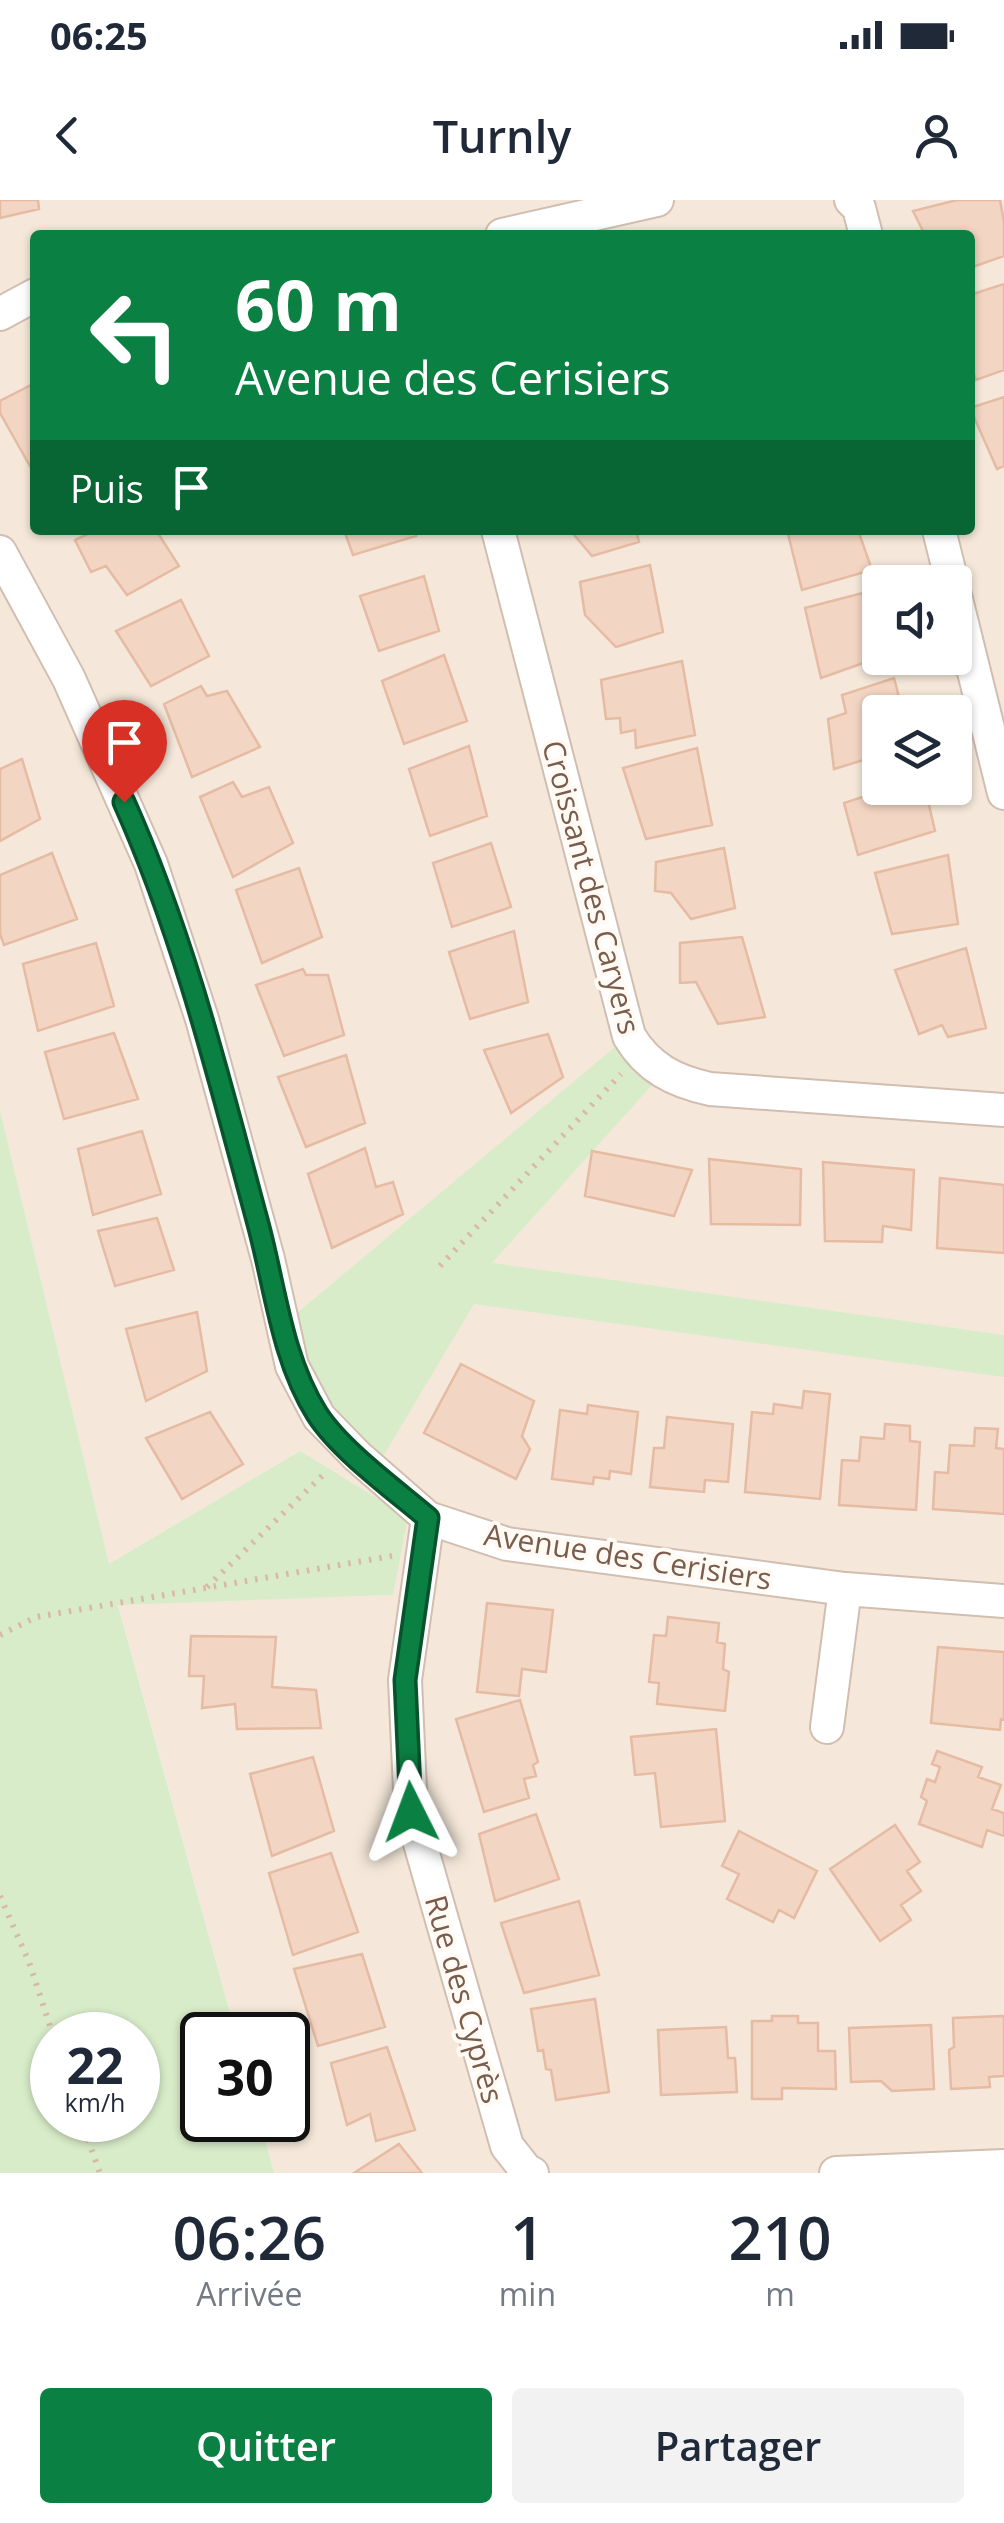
<!DOCTYPE html>
<html lang="fr">
<meta charset="utf-8">
<style>
body{margin:0;font-family:"Open Sans",sans-serif;background:#f2f2f3;color:#1f2937;height:100vh;display:flex;flex-direction:column;font-size:38px;white-space:nowrap}
*{box-sizing:border-box;margin:0}
p{font-size:32px;color:#747a83}
.icon{flex:none;width:55px;height:55px;fill:none;stroke:currentColor;stroke-width:2;stroke-linecap:round;stroke-linejoin:round}
.map{position:relative;height:1973px;overflow:hidden}
.drawer{display:flex;flex-direction:column;background:#fff;flex:1}
.drawer>*{flex:none}
.hud{position:absolute;left:30px;top:30px;width:945px;height:305px;border-radius:10px;box-shadow:0 2px 8px #0004;background:#0b8043;color:#fff;overflow:hidden}
.fabs{position:absolute;left:862px;top:365px;display:grid;gap:20px}
.fabs a{display:grid;place-items:center;width:110px;height:110px;border-radius:10px;background:#fff;box-shadow:0 2px 8px #0004;font-size:50px}
.speed{position:absolute;left:30px;top:1812px;display:flex;gap:20px;font-size:50px;font-weight:700;text-align:center}
.speed>*{display:grid;place-content:center;width:130px;height:130px;border-radius:50%;background:#fff;box-shadow:0 2px 8px #0004;line-height:1}
.speed small{font-size:25px;font-weight:400}
.speed .limit{border:5px solid #111;border-radius:15px;background:#fff;color:#111}
.pin{position:absolute;display:grid;place-items:center;width:85px;height:85px;color:#fff;margin:-102px -42px;border-radius:50% 50% 50% 0;rotate:-45deg;box-shadow:0 0 10px #0007}
.pin .icon{rotate:45deg}
.me{position:absolute;width:110px;margin:-55px;rotate:357deg;stroke-linejoin:round;filter:drop-shadow(0 0 8px #0008)}
.turn{display:flex;align-items:center;gap:35px;height:210px;padding:0 40px;font-size:45px}
.turn .icon{width:130px;height:130px;stroke-width:2.5}
.turn b{display:block;font-size:70px;line-height:85px}
.then{display:flex;align-items:center;height:95px;padding:0 40px;background:#0003;gap:20px;font-size:38px}
.eta{display:flex;justify-content:space-evenly;align-items:center;height:170px;text-align:center}
.eta b{font-size:60px;font-weight:600;line-height:70px}
.action{display:flex;gap:20px;margin-top:auto;padding:20px 40px}
.action a{flex:1;height:115px;border-radius:10px;background:#0b8043;color:#fff;font-size:40px;font-weight:600;line-height:115px;text-align:center}
.action a+a{background:#f2f2f3;color:#1f2937}
.status{display:flex;justify-content:space-between;align-items:center;height:70px;padding:0 50px;background:#fff;direction:ltr}
.status svg{height:28px;fill:currentColor}
header{display:flex;justify-content:space-between;align-items:center;height:130px;padding:0 40px;background:#fff;font-size:45px;font-weight:600}
.map>svg:first-child{display:block}
.residential{fill:#f5e8da;fill-rule:evenodd}
.green{fill:#d8ecc9;fill-rule:evenodd}
.building{fill:#f3d5c3;stroke:#e6bba3;stroke-width:2.5}
.lines{fill:none;stroke-linecap:round;stroke-linejoin:round}
.minor-casing{stroke:#d1beb0;stroke-width:36}
.path{stroke:#d9b8a5;stroke-width:6;stroke-dasharray:2.5 8;stroke-linecap:butt}
.minor{stroke:#fff;stroke-width:32}
.route-casing{stroke:#07532c;stroke-width:25}
.route{stroke:#0b8043;stroke-width:18}
.labels{text-anchor:middle;dominant-baseline:central;stroke-width:8;stroke-linejoin:round;paint-order:stroke}
.street-label{font-size:30px;fill:#7a5c4d;stroke:#fffaf3}
</style>
<div class="status"><b>06:25</b><svg viewBox="0 0 49 12"><path d="M0 12V9h3v3zM5 12V6h3v6zM10 12V3h3v9zM15 12V0h3v12zM26 1h20v11H26zM47 4h2v5h-2z"/></svg></div>
<header><svg class="icon" aria-label="back" viewBox="0 0 24 24"><path d="M15 5l-7 7 7 7"/></svg>Turnly<svg class="icon" aria-label="person" viewBox="0 0 24 24"><circle cx="12" cy="8" r="4"/><path d="M4 21q1-7 8-7t8 7"/></svg></header>
<div class="map">
<svg width="1004" height="1973" viewBox="0 0 1004 1973">
<rect width="100%" height="100%" fill="#fdf6ec"/>
<!-- residential -->
<path class="residential" d="M0 0H1004V1973H274L260 1920H288V1835H236L118 1404 392 1395 300 1251 109 1365 0 910ZM35 35H970V330H35ZM880 382H955V458H880ZM880 512H955V588H880Z"/>
<!-- green -->
<path class="green" d="M615 847 653 884 492 1063 1004 1135V1177L474 1104 381 1260 330 1202 309 1168 297 1113Z
M0 910 109 1364 300 1251 408 1317 393 1395 118 1405 236 1835H202V1920H260L274 1973H0ZM52 1835H138V1920H52Z"/>
<!-- building -->
<path class="building" d="M0 0H38L39 9 0 18Z
M957 0H1000L1004 22V56L970 68V35H925L913 11Z
M1004 84V170L976 180 970 164V95Z
M35 183V275L0 213V201Z
M1004 197V266L997 269 970 208Z
M96 330H156L179 366 127 395 106 366 91 372 75 340Z
M344 330H414L416 336 353 355Z
M570 330H636L639 342 592 356Z
M787 330H858L872 370 802 390Z
M650 365 663 432 616 447 585 415 580 382Z
M424 376 439 431 379 451 360 396Z
M874 390 880 417V457L821 478 805 408Z
M181 400 209 456 151 486 116 431Z
M444 455 467 521 404 544 382 481Z
M682 461 695 535 636 548 635 530 621 533 620 518 606 519 601 480Z
M894 478 903 512H880V555L834 569 828 519 846 513 842 495Z
M201 486 207 496 227 491 260 547 192 577 164 504Z
M469 546 487 616 430 636 409 569Z
M697 548 712 625 646 639 623 568Z
M22 559 40 619 0 641V569Z
M233 582 242 597 269 587 293 643 233 677 200 597Z
M889 588H925L935 631 858 655 844 603Z
M491 643 511 707 452 727 433 663Z
M724 648 735 708 691 719 671 693 655 691 656 662Z
M52 653 77 719 4 745 0 734V675Z
M948 655 958 724 892 734 875 673Z
M299 668 322 737 262 763 236 690Z
M514 731 528 802 470 819 449 752Z
M742 737 765 817 718 824 696 782 680 783V743Z
M96 743 114 806 38 831 23 764Z
M966 748 986 828 948 837 942 825 919 834 895 770Z
M303 769 306 775H328L344 835 284 856 256 785Z
M114 833 138 899 64 919 45 852Z
M548 834 563 877 511 913 484 850Z
M346 855 365 923 306 947 278 877Z
M142 931 161 994 93 1015 78 949Z
M365 948 376 987 393 982 403 1014 332 1048 308 974Z
M592 951 692 970 674 1016 585 996Z
M709 959 801 969 800 1025 711 1024Z
M823 962 914 970 911 1030 883 1026 882 1042 825 1041Z
M940 978 1004 985V1053L937 1048Z
M157 1018 174 1070 115 1086 98 1031Z
M197 1112 207 1171 146 1201 126 1129Z
M461 1164 534 1201 522 1236 530 1249 516 1279 424 1233Z
M804 1191 830 1194 820 1299 745 1292 752 1212 773 1214 774 1204 802 1208Z
M588 1205 638 1212 631 1274 610 1271 609 1279 594 1277 593 1284 552 1279 560 1210 587 1214Z
M210 1212 243 1264 182 1299 146 1238Z
M667 1217 733 1224 728 1282 705 1280 704 1292 650 1287 654 1248H664Z
M885 1224 910 1226V1241L920 1242 916 1310 839 1305 842 1260 859 1261 861 1237 884 1239Z
M975 1228 998 1229 996 1248 1004 1249V1314L933 1309 935 1272 948 1273 950 1245 974 1246Z
M487 1403 553 1410 546 1472 522 1469 519 1496 477 1492Z
M668 1417 719 1423 717 1442 725 1444 723 1469 729 1472 725 1511 657 1504 659 1483 649 1482 654 1435 666 1436Z
M191 1436 276 1437 272 1487 316 1490 321 1528 237 1529 235 1504 202 1508 204 1476H189Z
M938 1447 1004 1452V1520L1001 1519 1000 1530 931 1523Z
M520 1500 538 1562 533 1565 536 1576 524 1579 529 1598 484 1612 456 1519Z
M716 1529 725 1621 661 1627 655 1573 635 1575 631 1537Z
M937 1551 982 1567 978 1577 1001 1585 992 1609 1004 1613V1636L987 1630 982 1647 919 1624 927 1601 921 1597 927 1579 935 1582 940 1567 932 1564Z
M313 1557 334 1631 272 1656 250 1574Z
M536 1614 559 1679 495 1701 479 1634Z
M895 1625 920 1662 907 1671 921 1691 901 1705 911 1720 880 1741 830 1669Z
M739 1631 817 1671 794 1718 779 1710 773 1722 727 1699 739 1674 722 1666Z
M331 1653 358 1732 293 1755 269 1673Z
M579 1701 599 1775 524 1793 501 1723Z
M362 1754 385 1827 318 1846 294 1769Z
M595 1799 609 1892 556 1900 551 1870 546 1869 543 1850 538 1851 531 1809Z
M772 1816H798V1823H818V1851H835L836 1889 782 1888V1899H752V1821H772Z
M1004 1816V1876L989 1877 990 1887 951 1889 949 1850 954 1847 953 1818Z
M931 1825 934 1889 892 1891 881 1881 851 1882 849 1828Z
M726 1827 728 1858H735L737 1892 661 1895 658 1830Z
M387 1847 415 1930 376 1941 370 1914 347 1925 331 1863Z
M399 1944 422 1973H354Z"/>
<g class="lines">
<defs>
<path id="minor" d="M851 0 859 8 866 35
M502 35 657 0
M0 114 35 95
M498 330 629 836C648 868 674 881 710 889L1004 910
M939 330 952 382
M0 352 69 479 151 664 202 819 268 1059 292 1166 319 1217 357 1256 428 1318 507 1344 845 1389 1004 1401
M955 395 1004 593
M428 1318 405 1480 411 1612 507 1946 526 1970 532 1973
M827 1527 845 1389
M836 1973 1004 1966"/>
</defs>
<!-- minor casing -->
<use href="#minor" class="minor-casing"/>
<!-- path -->
<path class="path" d="M440 1066 621 874
M207 1387 327 1271
M0 1435 36 1417 392 1356
M0 1696 29 1762 53 1835
M81 1920 100 1973"/>
<!-- minor -->
<use href="#minor" class="minor"/>
</g>
<g class="lines">
<defs>
<path id="route" d="M124 602C184 736 219 879 257 1020 275 1085 281 1157 317 1214 340 1250 395 1290 428 1318L405 1480 411 1612"/>
</defs>
<!-- route casing -->
<use href="#route" class="route-casing"/>
<!-- route -->
<use href="#route" class="route"/>
</g>
<g class="labels">
<!-- street labels -->
<g class="street-label">
<text transform="translate(592 687) rotate(75)">Croissant des Caryers</text>
<text transform="translate(628 1356) rotate(9)">Avenue des Cerisiers</text>
<text transform="translate(465 1799) rotate(74)">Rue des Cyprès</text>
</g>
</g>
</svg>
<div class="fabs">
<a><svg class="icon" aria-label="sound" viewBox="0 0 24 24"><path d="M4 9h4l5-4v14l-5-4H4zM17 9q2 3 0 6"/></svg></a>
<a><svg class="icon" aria-label="layers" viewBox="0 0 24 24"><path d="M12 4l9 5-9 5-9-5zM3 14l9 5 9-5"/></svg></a>
</div>
<div class="speed"><div>22<small>km/h</small></div><div class="limit">30</div></div>
<div class="pin" style="left:124px;top:602px;background:#d93025"><svg class="icon" aria-label="arrive" viewBox="0 0 24 24"><path d="M6 21V4h12l-3 4 3 4H6"/></svg></div>
<svg class="me" style="left:411px;top:1612px" viewBox="-20 -20 40 40"><path d="M0-17L14 15 0 8-14 15z" fill="#0b8043" stroke="#fff" stroke-width="4"/></svg>
<div class="hud">
<div class="turn"><svg class="icon" aria-label="left" viewBox="0 0 24 24"><path d="M17 20v-9H6M10 6l-5 5 5 5"/></svg><div><b>60 m</b>Avenue des Cerisiers</div></div>
<div class="then">Puis<svg class="icon" aria-label="arrive" viewBox="0 0 24 24"><path d="M6 21V4h12l-3 4 3 4H6"/></svg></div>
</div>
</div>
<section class="drawer">
<div class="eta">
<div><b>06:26</b><p>Arrivée</p></div>
<div><b>1</b><p>min</p></div>
<div><b>210</b><p>m</p></div>
</div>
<div class="action"><a>Quitter</a><a>Partager</a></div>
</section>
